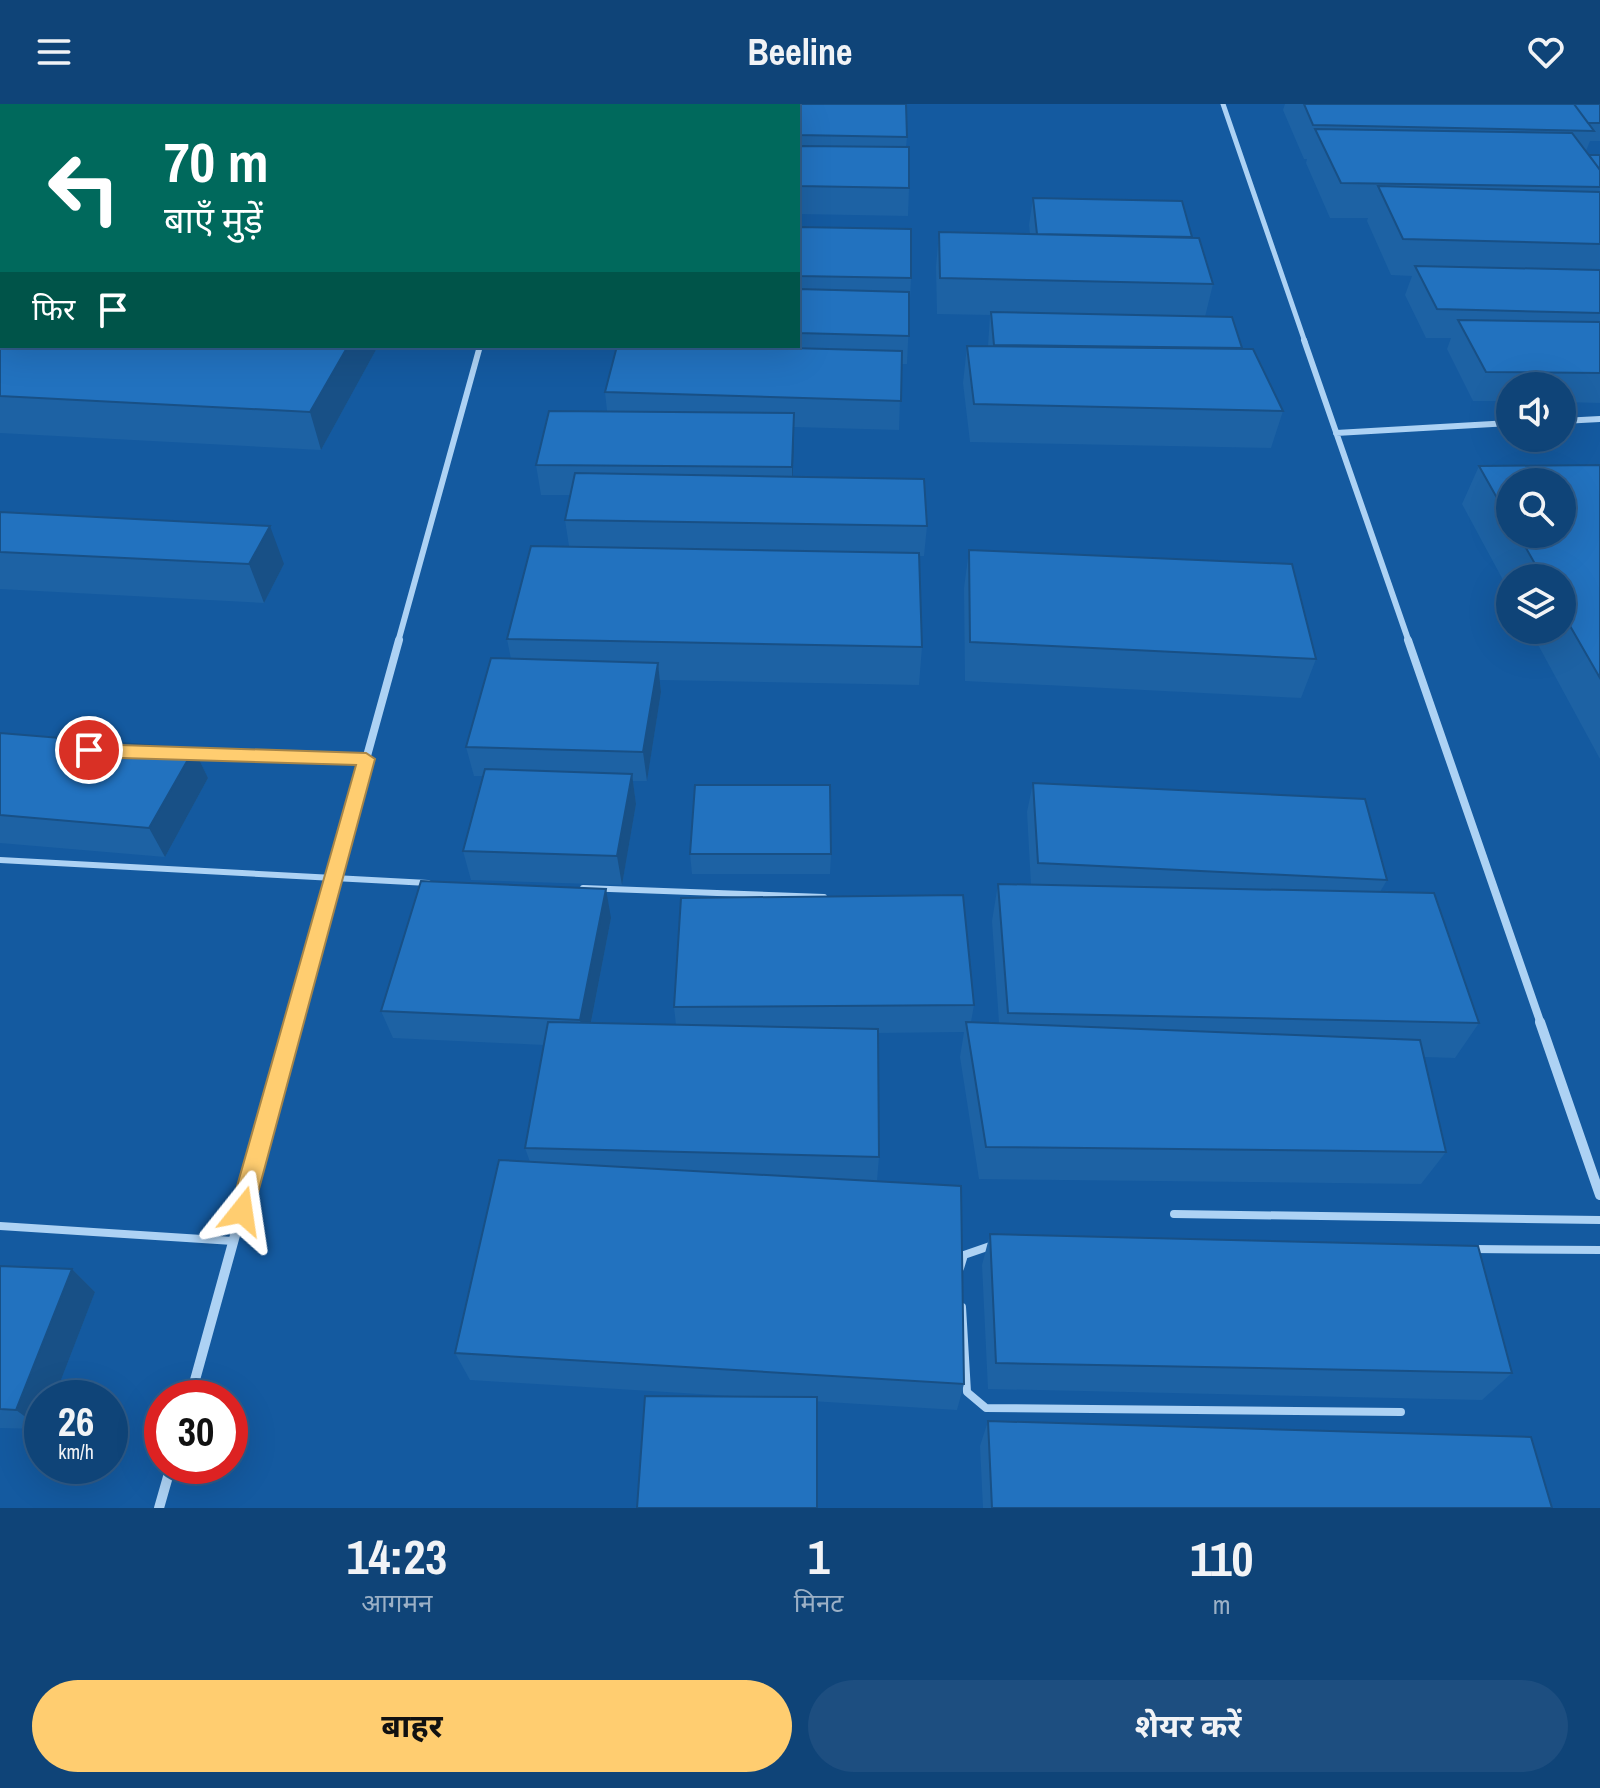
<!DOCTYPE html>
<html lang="hi">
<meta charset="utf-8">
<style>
body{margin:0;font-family:"Archivo Narrow","Noto Sans Devanagari",sans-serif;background:#1d4e80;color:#f1f3f6;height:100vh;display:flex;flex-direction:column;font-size:30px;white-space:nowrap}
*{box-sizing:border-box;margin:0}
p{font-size:26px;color:#9bb0c6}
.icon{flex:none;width:44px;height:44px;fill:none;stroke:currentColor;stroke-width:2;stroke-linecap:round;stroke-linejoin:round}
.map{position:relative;height:1404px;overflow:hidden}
.details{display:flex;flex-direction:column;background:#0f4478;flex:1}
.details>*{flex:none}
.top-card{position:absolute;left:0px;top:0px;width:800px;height:244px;box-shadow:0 8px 32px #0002,0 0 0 2px #2f5c8a;background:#00695c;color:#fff;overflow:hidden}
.controls{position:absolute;left:1496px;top:268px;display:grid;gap:16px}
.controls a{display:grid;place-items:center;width:80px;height:80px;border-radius:50%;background:#0f4478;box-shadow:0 8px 32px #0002,0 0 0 2px #2f5c8a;font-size:40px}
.speed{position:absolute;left:24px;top:1276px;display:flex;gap:16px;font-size:40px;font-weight:700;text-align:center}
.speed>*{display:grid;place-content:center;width:104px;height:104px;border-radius:50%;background:#0f4478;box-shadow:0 8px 32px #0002,0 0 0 2px #2f5c8a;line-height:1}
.speed small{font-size:20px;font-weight:400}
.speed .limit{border:12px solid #d22;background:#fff;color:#111}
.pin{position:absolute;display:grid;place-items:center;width:68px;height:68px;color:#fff;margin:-34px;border:4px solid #fff;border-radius:50%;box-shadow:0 2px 8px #0007}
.me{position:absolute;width:88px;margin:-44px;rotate:15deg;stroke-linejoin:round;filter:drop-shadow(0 0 6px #0008)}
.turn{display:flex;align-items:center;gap:28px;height:168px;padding:0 32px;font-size:36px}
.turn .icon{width:104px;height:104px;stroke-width:2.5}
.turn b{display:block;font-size:56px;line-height:68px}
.then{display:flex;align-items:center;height:76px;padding:0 32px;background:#0003;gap:16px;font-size:30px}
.eta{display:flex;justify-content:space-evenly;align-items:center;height:136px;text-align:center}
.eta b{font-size:48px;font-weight:700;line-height:56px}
.primary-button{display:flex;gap:16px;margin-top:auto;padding:16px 32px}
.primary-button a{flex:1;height:92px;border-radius:48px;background:#ffcd70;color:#111;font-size:32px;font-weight:700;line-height:92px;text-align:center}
.primary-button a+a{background:#1d4e80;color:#f1f3f6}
header{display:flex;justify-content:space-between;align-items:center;height:104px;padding:0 32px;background:#0f4478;font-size:36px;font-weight:700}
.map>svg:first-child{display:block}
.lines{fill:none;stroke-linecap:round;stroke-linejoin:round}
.lane-far1{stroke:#add2f4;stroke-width:6}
.lane{stroke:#add2f4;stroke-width:8}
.street-far3{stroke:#add2f4;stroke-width:5}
.street-far2{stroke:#add2f4;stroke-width:6}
.street-far1{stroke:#add2f4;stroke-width:8}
.street{stroke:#add2f4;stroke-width:10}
.wall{fill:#1d62a4;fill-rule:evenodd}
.shaded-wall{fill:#185086}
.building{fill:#2272bf;stroke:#185086;stroke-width:2}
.route{fill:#ffcd70;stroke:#a68549;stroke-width:2}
</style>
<header><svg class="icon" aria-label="menu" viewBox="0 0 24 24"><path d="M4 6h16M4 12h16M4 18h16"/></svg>Beeline<svg class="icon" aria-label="heart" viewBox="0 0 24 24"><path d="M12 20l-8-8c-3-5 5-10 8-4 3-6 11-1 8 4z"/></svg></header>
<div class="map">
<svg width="1600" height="1404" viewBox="0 0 1600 1404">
<rect width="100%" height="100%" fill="#145aa0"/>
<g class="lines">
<!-- lane-far1 -->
<path class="lane-far1" d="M192 650 366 655
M0 756 428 779
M583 784 824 793"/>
<!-- lane -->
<path class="lane" d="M1174 1110 1600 1116
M0 1122 233 1137
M1472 1145 1600 1146
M960 1164 964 1151 993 1141
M962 1203 967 1288 986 1304 1401 1308"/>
<!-- street-far3 -->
<path class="street-far3" d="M238 0 412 2
M1223 0 1305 238
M564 2 578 0"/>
<!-- street-far2 -->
<path class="street-far2" d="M1304 236 1409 538
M1562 317 1600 315
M1336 329 1510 319
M398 538 480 242"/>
<!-- street-far1 -->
<path class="street-far1" d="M1408 536 1541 920
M293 920 399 536"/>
<!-- street -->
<path class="street" d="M1540 918 1600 1091
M190 1294 294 918
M159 1404 171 1362"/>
</g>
<!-- wall -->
<path class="wall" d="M1285 0H1600V37H1590L1586 47 1589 52 1600 51V299L1562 298V282H1510V297H1473L1447 245 1451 234H1426L1405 191 1412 172 1391 171 1367 117 1368 114H1330L1306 59 1307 55H1304L1283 6Z
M798 2 907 33 906 43 909 84 908 112 798 110Z
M1033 94 1192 133 1213 180 1205 213 1242 244 1283 307 1271 344 970 338 963 279 967 242H988L990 211 937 210 936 163 939 128 1030 130 1029 121Z
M0 99H2V242L377 244 321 346 0 329Z
M798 123 911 174 907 260H901L899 326 794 323 793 373 927 422 924 452H919L922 543 919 581 660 576 661 588 647 677H633L636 700 622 781 471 776 463 747 483 672H474L466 643 511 555 507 535 569 442 565 416 570 391H541L536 361 607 307 605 288 617 242H798Z
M1600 361V655L1530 526H1562V474H1510V489L1462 400 1479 362ZM1510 378 1562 430H1510Z
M0 408 284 460 264 499 0 485Z
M969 446 1316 555 1301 594 965 577 964 484Z
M0 629 194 645 208 674 165 753 0 739Z
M1033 679 1387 776 1380 788 1479 919 1455 954 1424 953 1446 1048 1421 1080 979 1075 960 953 964 928 878 929 879 1053 877 1077 964 1280 957 1306 470 1276 455 1249 530 1058 525 1044 544 941 393 934 381 907 611 814 591 919 676 921 674 903 974 901 971 918 999 919 992 817 998 780 1031 781 1027 708Z
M690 750H831L830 770H692Z
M990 1130 1512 1269 1482 1296 988 1285 982 1161Z
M0 1162 72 1165 95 1188 54 1294H42V1325L0 1324Z
M988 1317 1552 1404H983L980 1342Z"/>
<!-- shaded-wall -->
<path class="shaded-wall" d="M348 242H376L377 244 321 346 310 308Z
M794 309V338L792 393V363Z
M270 422 284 460 264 499 249 460Z
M658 559 661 588 647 677 643 648Z
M194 645 208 674 165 753 149 724Z
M632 670 636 700 622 781 617 752Z
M606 785 611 814 586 944 580 916Z
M72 1165 95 1188 54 1294H42V1325L16 1306Z"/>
<!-- building -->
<path class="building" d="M602 0H906L907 33 798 31V2H601Z
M1304 0H1574L1594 27 1313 21Z
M1574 0H1600V19H1588Z
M1315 25 1572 29 1600 66V83L1341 79Z
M798 42 909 43V84L798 82Z
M1589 51H1600V66Z
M1378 82 1600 88V140L1403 135Z
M1033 94 1182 97 1192 133 1037 130Z
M0 99H2V156H0Z
M798 123 911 125V174L798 172Z
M939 128 1199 134 1213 180 940 174Z
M1415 162 1600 166V209L1437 205Z
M798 185 909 188V232L798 229Z
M0 191H2V242H348L310 308 0 292Z
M991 208 1232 213 1242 244 994 241Z
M1458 216 1600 218V269L1486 268Z
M617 242H715L902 247 901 297 605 288Z
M967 242 1253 245 1283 307 974 300Z
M549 307 794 309 792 363 536 361Z
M1600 361V574L1562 508V474H1543L1518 430H1562V378H1510V417L1479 362Z
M575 369 924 375 927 422 565 416Z
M0 408 270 422 249 460 0 448Z
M531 442 919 449 922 543 507 535Z
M969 446 1292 460 1316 555 970 538Z
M491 554 658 559 643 648 466 643Z
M0 629 194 645 149 724 0 711Z
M485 665 632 670 617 752 463 747Z
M1033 679 1365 695 1387 776 1038 759Z
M695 681H830L831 750H690Z
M421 777 606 785 580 916 381 907Z
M998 780 1434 789 1479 919 1008 909Z
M963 791 974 901 674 903 681 794Z
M548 918 878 925 879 1053 525 1044Z
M966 918 1420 936 1446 1048 986 1043Z
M499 1056 961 1082 964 1280 455 1249Z
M990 1130 1478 1142 1512 1269 996 1259Z
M0 1162 72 1165 16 1306 0 1305Z
M645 1292 817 1293V1404H637Z
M988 1317 1531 1333 1552 1404H992Z"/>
<!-- route -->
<path class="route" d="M89 640 366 649 375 655 253 1107 250 1114 242 1117 234 1114 230 1107 356 661 89 653 81 646Z"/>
</svg>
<div class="controls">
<a><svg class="icon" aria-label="sound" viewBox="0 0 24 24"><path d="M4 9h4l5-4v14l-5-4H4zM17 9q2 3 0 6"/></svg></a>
<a><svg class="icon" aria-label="search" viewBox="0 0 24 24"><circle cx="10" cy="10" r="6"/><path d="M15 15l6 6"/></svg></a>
<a><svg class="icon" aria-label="layers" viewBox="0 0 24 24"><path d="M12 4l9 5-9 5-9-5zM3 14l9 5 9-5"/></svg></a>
</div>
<div class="speed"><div>26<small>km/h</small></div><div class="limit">30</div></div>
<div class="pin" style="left:89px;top:646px;background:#d93025"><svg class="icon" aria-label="arrive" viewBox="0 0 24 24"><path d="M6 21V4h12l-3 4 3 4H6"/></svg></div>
<svg class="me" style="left:242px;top:1107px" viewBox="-20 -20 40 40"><path d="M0-17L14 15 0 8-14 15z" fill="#ffcd70" stroke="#fff" stroke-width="4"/></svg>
<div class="top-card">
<div class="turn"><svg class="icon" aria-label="left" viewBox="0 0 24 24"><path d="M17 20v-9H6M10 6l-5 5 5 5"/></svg><div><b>70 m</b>बाएँ मुड़ें</div></div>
<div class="then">फिर<svg class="icon" aria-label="arrive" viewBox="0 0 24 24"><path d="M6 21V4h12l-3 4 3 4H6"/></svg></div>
</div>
</div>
<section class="details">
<div class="eta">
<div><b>14:23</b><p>आगमन</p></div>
<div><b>1</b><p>मिनट</p></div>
<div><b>110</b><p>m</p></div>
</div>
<div class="primary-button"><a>बाहर</a><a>शेयर करें</a></div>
</section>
